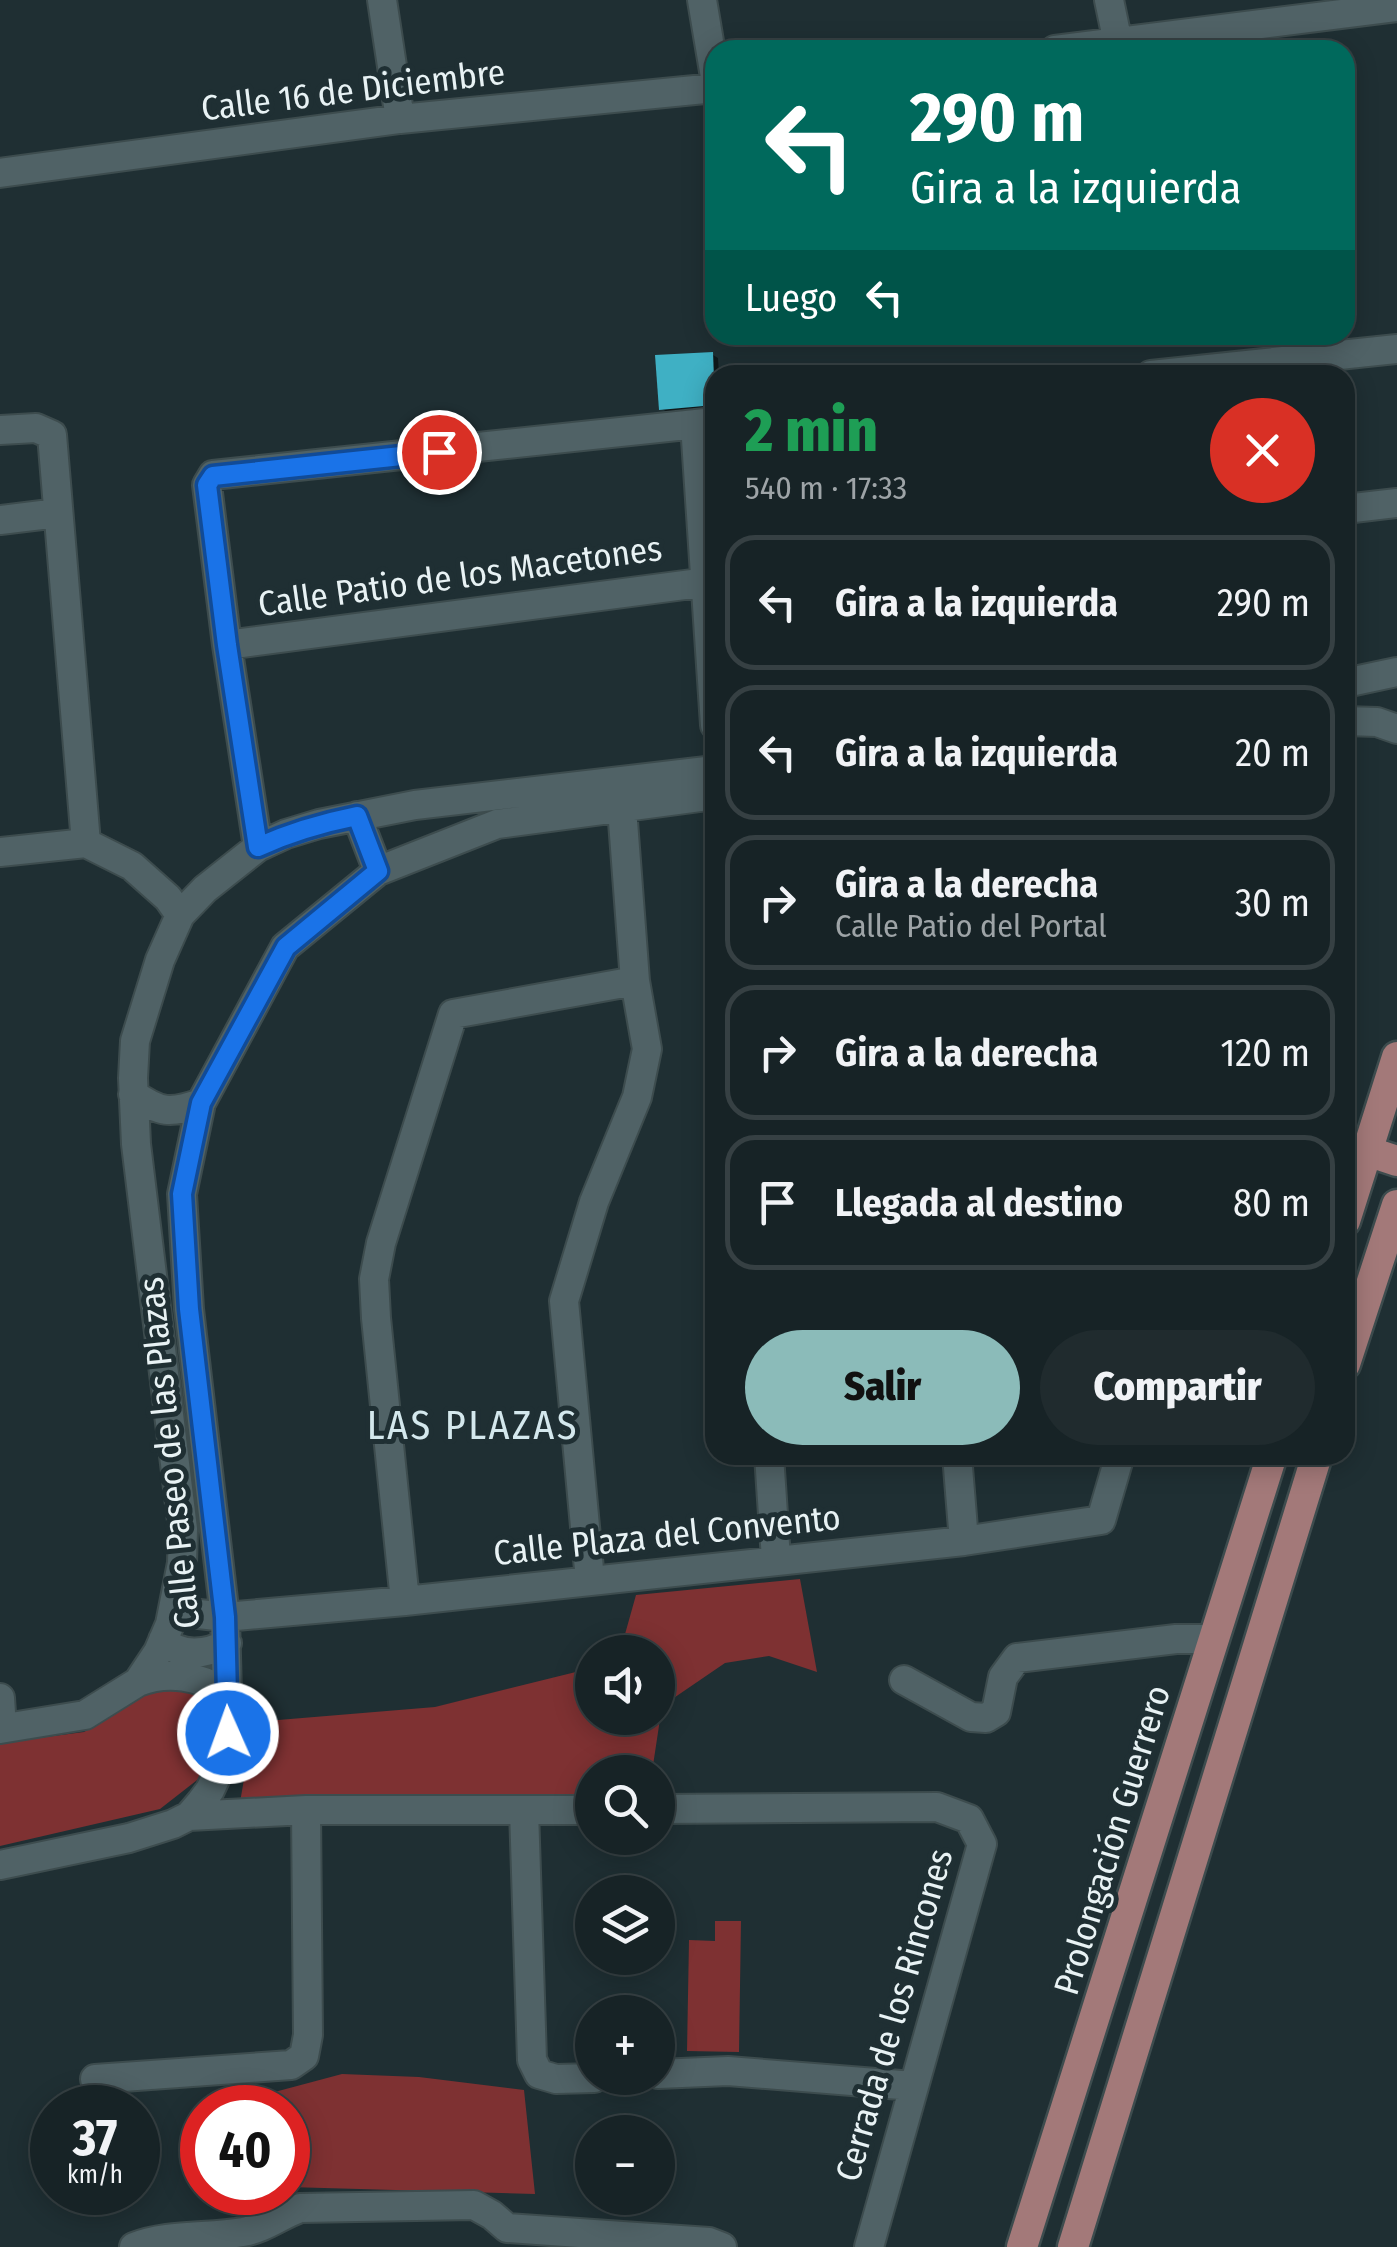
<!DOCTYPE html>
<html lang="es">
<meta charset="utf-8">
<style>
body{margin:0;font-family:"Fira Sans Condensed",sans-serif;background:#202b2e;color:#f1f3f6;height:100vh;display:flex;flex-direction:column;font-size:38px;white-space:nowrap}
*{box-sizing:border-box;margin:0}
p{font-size:32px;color:#9ea4a7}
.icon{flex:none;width:55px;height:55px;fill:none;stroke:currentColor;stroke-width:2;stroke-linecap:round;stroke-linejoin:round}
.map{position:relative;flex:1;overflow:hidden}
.drawer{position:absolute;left:705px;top:365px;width:650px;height:1100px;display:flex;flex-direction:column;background:#172326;border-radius:30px;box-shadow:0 5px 25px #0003,0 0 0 2px #364043}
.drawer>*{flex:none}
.hud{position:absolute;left:705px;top:40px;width:650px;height:305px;border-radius:30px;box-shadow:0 5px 25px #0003,0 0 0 2px #364043;background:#00695c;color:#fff;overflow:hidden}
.fabs{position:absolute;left:575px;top:1635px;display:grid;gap:20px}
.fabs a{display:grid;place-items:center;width:100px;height:100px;border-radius:50%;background:#172326;box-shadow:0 5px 25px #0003,0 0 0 2px #364043;font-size:50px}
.speed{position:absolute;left:30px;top:2085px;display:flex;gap:20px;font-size:50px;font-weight:700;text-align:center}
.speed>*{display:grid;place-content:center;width:130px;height:130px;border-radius:50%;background:#172326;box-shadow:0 5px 25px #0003,0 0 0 2px #364043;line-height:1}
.speed small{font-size:25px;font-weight:400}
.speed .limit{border:15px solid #d22;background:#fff;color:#111}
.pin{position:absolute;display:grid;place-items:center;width:85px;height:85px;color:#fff;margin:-42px;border:5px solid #fff;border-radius:50%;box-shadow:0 2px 10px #0007}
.me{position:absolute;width:110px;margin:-55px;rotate:358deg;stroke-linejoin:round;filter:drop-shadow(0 0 8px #0008)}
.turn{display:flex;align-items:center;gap:35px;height:210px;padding:0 40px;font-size:45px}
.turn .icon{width:130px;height:130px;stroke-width:2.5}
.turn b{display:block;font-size:70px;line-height:85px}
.then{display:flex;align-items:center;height:95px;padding:0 40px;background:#0003;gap:20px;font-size:38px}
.round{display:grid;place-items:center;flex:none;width:105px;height:105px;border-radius:52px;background:#202b2e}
.head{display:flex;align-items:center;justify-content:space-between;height:170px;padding:0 40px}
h1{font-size:60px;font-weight:800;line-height:75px;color:#1e9e55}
.primary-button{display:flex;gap:20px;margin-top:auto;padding:20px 40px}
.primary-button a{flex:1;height:115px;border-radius:60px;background:#8bbbb9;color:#111;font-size:40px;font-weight:800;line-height:115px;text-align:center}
.primary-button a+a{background:#202b2e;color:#f1f3f6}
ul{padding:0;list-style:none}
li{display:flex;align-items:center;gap:30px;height:135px;margin:0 20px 15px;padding:0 20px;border:5px solid #364043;border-radius:30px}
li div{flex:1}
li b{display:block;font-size:38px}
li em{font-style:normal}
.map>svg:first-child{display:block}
.green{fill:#7e3132}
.shadow{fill:#0007}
.building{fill:#3fb0c4}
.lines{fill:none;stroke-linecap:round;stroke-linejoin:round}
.minor-casing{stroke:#3d4c4e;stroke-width:32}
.major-casing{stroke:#3d4c4e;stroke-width:35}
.minor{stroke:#506266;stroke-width:28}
.major{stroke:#a37979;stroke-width:30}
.route-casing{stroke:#114b97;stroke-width:25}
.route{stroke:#1a73e8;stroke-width:18}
.labels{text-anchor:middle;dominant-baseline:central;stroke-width:10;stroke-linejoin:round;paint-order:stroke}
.street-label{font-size:35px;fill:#e8f2f4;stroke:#1f2f33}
.quarter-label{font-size:40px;letter-spacing:2.5px;fill:#d4e8ed;stroke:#1f2f33}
</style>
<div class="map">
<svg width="1397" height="2247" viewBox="0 0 1397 2247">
<rect width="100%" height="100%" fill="#1f2f33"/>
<!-- green -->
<path class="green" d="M800 1579 817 1672 769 1656 725 1663 662 1706 652 1772H592V1798L239 1808 254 1722 435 1707 592 1668V1718H658V1652H620L636 1595Z
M175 1637 217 1639 218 1730 201 1777 160 1809 0 1846V1743L84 1732 144 1696Z
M715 1921H741L739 2052 687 2051 689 1940 715 1941Z
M342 2074 419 2077 524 2090 535 2194 288 2187V2108H223L222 2106Z"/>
<!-- shadow -->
<path class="shadow" d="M713 355 718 358 719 375H715V408L667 412 662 409Z"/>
<!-- building -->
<path class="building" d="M713 352 715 405 659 410 655 355Z"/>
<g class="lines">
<defs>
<path id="minor" d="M382 0 400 119
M702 0 715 77
M1109 0 1118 43
M1055 50 1397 7
M0 173 400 119 715 88
M1151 375 1397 349
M695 424 715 725
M0 430 36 428 52 435 86 843
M1345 509 1397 503
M0 520 58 513
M227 645 715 581
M1345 683 1397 672
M1345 721 1377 722 1397 729
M357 816 378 871
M258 847 227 645 207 485 213 475 715 422
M0 852 86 843 132 866 168 898 180 915
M133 1094C160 1113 170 1114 201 1103
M769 1455 776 1559
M957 1455 964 1541
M590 1580 564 1301 594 1202 637 1097 647 1049 635 981 622 808
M405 1601 376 1318 374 1279 381 1243 453 1014 635 981
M173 1611 225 1617 405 1601 964 1541 1101 1520 1120 1455
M163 1640C179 1657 208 1655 227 1643
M904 1680 971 1717 986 1718 996 1712 1003 1677 1017 1658 1176 1639H1214
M138 1682C168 1670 200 1676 226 1693
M0 1698 2 1728
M0 1729 85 1715 138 1682 158 1652 170 1624 182 1563 183 1529 136 1144 133 1078 135 1041 160 960 180 915 205 889 258 847 286 834 319 824 415 805 715 770
M658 1809 937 1807 969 1819 982 1844 869 2247
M524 1810 532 2060 539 2074 556 2079 594 2078
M189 1816 306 1810H592
M0 1865 129 1838 173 1824 189 1816 201 1802 210 1790 223 1762 228 1733 225 1617 189 1309 182 1194 201 1103 285 947 378 871 497 824 715 795
M658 2074 728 2071 913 2086
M95 2079 291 2065 304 2056 308 2035 306 1810
M134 2247C167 2234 207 2238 243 2232 265 2228 279 2216 300 2208L474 2205 492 2215 507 2228 709 2242 722 2247"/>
<path id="major" d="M1367 1151 1397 1161
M1345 1221 1397 1057
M1345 1364 1397 1205
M1022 2247 1272 1455
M1073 2247 1317 1455"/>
</defs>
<!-- minor casing -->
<use href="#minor" class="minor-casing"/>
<!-- major casing -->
<use href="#major" class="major-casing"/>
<!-- minor -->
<use href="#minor" class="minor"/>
<!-- major -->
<use href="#major" class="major"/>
</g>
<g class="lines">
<defs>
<path id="route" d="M228 1733 225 1617 189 1309 182 1194 201 1103 286 947 378 871 357 816C322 823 291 832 258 847L227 645 207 485 213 476 439 452"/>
</defs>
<!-- route casing -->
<use href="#route" class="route-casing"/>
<!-- route -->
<use href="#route" class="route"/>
</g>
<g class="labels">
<!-- street labels -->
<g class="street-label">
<text transform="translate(353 90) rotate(-7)">Calle 16 de Diciembre</text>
<text transform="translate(460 576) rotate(-8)">Calle Patio de los Macetones</text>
<text transform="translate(169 1453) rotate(-96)">Calle Paseo de las Plazas</text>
<text transform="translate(667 1535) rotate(-6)">Calle Plaza del Convento</text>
<text transform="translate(1112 1840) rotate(-73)">Prolongación Guerrero</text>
<text transform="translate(894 2015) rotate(-74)">Cerrada de los Rincones</text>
</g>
<!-- quarter labels -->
<g class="quarter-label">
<text x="473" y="1426">LAS PLAZAS</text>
</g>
</g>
</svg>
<div class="fabs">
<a><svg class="icon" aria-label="sound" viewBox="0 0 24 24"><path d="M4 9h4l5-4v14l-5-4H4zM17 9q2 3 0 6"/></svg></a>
<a><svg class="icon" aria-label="search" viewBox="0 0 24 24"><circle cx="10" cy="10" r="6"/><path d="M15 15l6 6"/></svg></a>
<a><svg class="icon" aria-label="layers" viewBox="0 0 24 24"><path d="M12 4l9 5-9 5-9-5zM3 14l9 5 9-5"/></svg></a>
<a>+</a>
<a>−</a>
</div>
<div class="speed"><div>37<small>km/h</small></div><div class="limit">40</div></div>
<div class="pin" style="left:439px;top:452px;background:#d93025"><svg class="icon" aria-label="arrive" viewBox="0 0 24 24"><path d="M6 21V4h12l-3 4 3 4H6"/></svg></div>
<svg class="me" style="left:228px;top:1733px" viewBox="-20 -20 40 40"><circle r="17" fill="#1a73e8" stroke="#fff" stroke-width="3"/><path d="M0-11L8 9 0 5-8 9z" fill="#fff"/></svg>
<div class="hud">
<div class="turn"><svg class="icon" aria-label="left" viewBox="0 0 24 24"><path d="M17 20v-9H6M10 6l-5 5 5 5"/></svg><div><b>290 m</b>Gira a la izquierda</div></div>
<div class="then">Luego<svg class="icon" aria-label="left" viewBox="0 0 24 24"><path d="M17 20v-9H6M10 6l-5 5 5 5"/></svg></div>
</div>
<section class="drawer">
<div class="head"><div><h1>2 min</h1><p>540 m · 17:33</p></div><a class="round" style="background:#d93025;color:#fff"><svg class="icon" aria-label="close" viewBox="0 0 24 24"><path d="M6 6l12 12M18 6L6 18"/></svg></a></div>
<ul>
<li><svg class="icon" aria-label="left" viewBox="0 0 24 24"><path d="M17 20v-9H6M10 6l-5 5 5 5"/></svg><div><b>Gira a la izquierda</b></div><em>290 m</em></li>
<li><svg class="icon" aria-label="left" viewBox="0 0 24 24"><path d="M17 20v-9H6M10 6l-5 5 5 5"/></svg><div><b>Gira a la izquierda</b></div><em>20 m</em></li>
<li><svg class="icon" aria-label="right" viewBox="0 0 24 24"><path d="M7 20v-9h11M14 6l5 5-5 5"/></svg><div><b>Gira a la derecha</b><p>Calle Patio del Portal</p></div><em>30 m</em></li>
<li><svg class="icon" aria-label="right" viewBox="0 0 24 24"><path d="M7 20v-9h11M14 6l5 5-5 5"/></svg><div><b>Gira a la derecha</b></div><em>120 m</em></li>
<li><svg class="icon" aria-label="arrive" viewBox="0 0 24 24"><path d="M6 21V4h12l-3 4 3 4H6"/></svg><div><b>Llegada al destino</b></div><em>80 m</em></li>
</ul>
<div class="primary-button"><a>Salir</a><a>Compartir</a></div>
</section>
</div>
